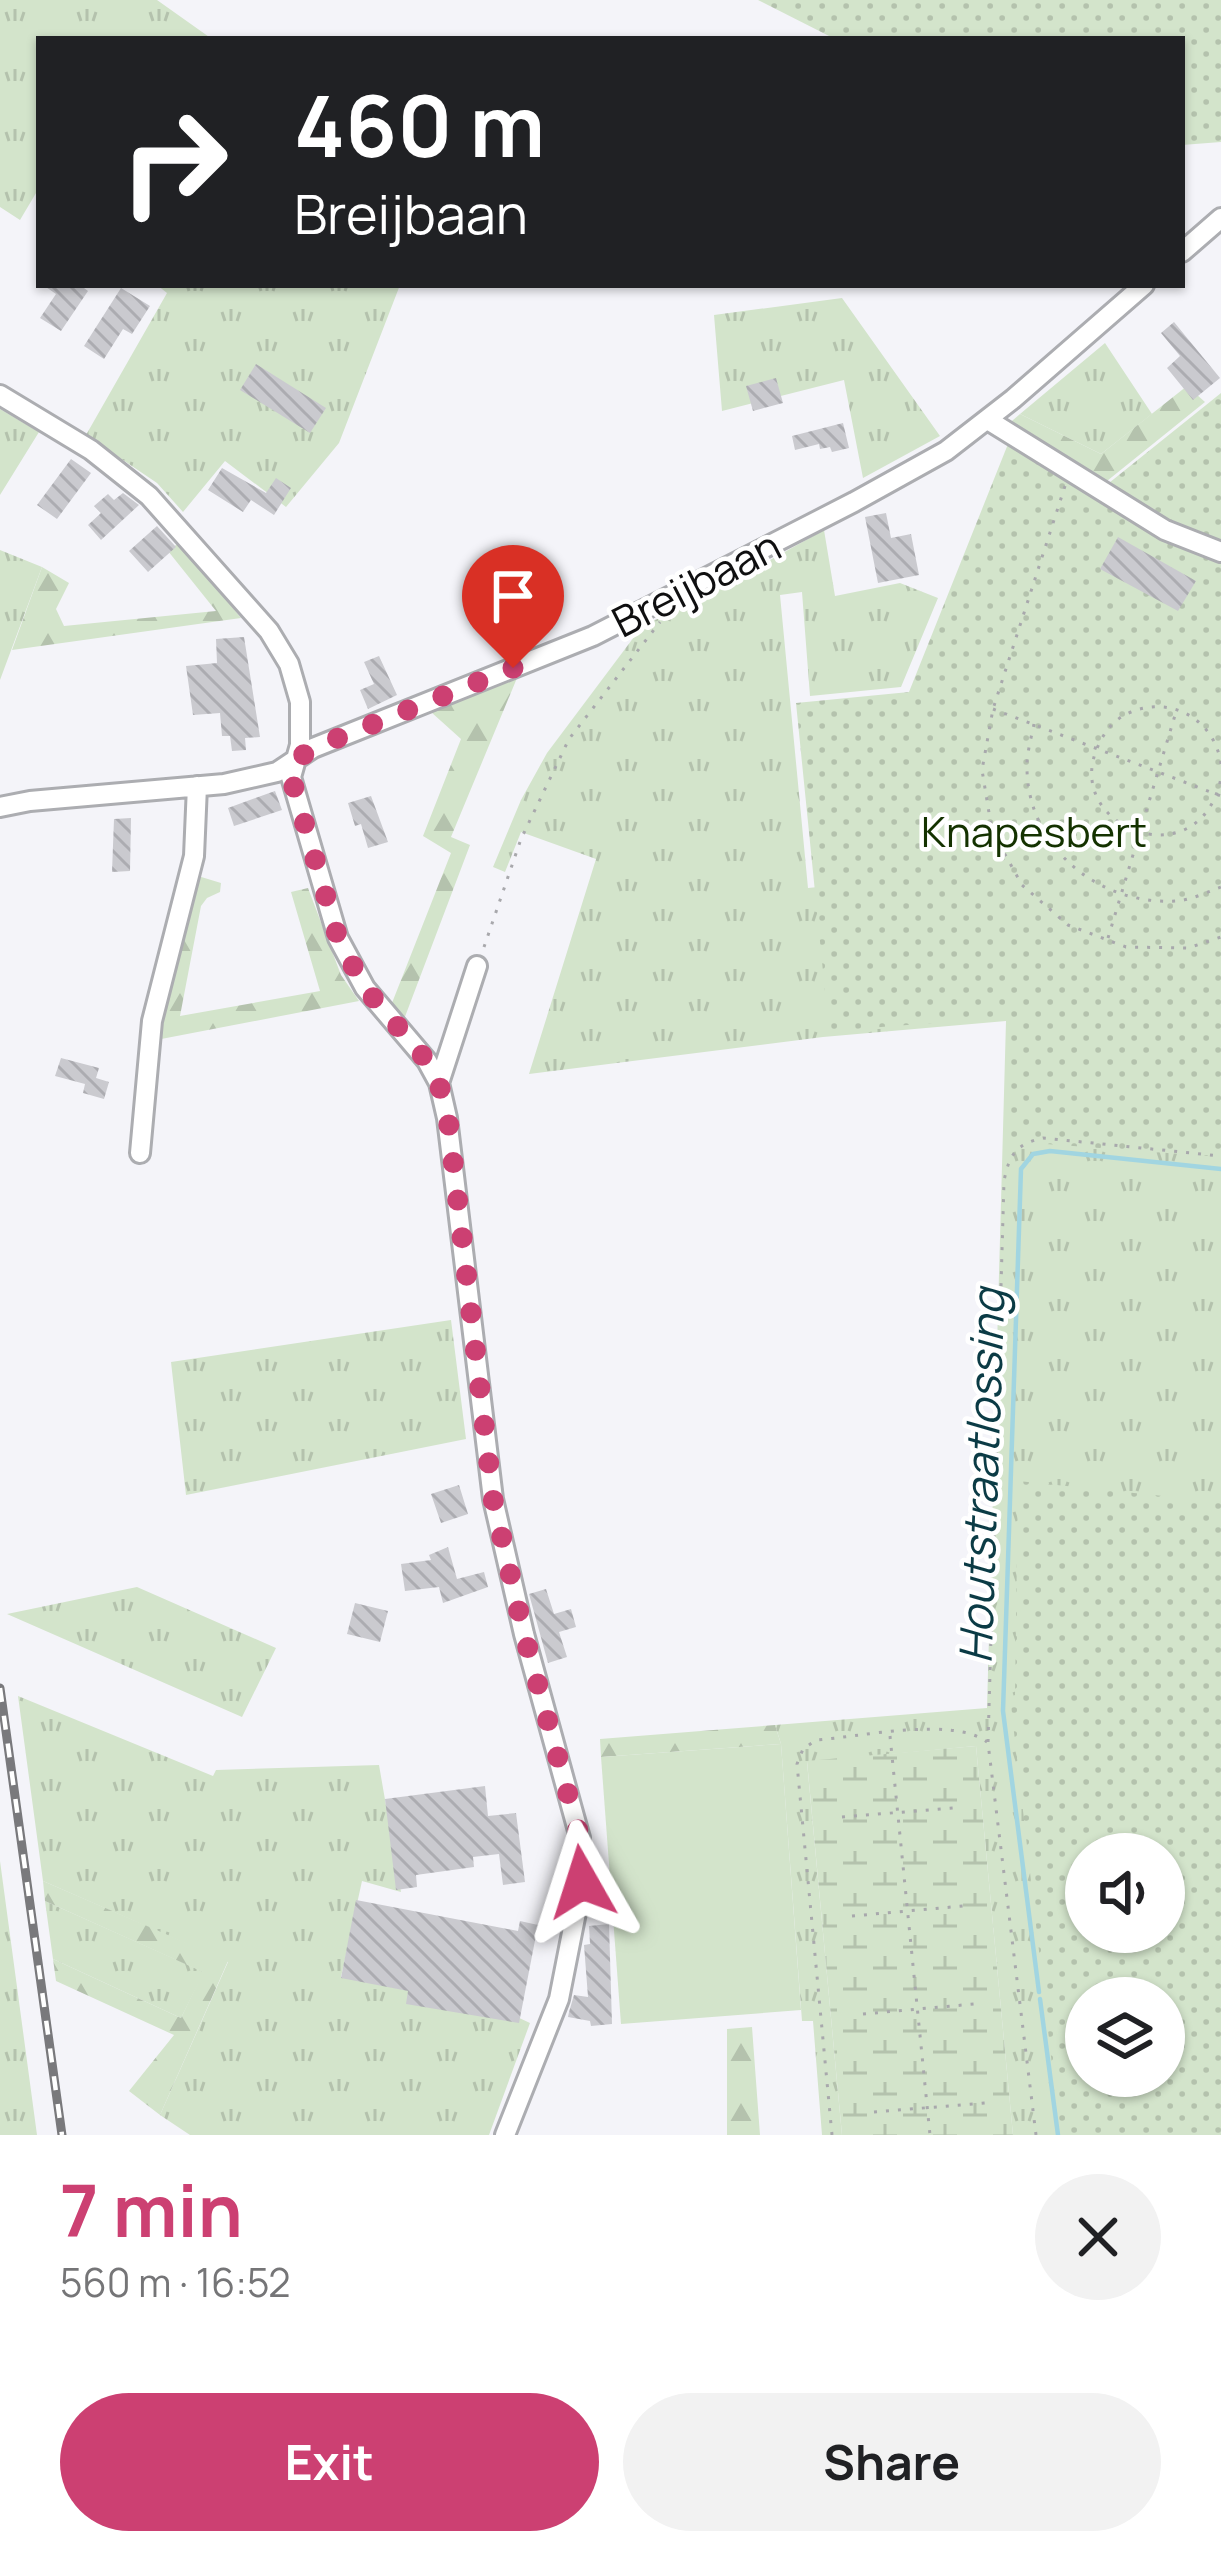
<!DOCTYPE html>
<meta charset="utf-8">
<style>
body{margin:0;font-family:Manrope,sans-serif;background:#f2f2f2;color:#202124;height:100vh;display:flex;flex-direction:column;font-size:45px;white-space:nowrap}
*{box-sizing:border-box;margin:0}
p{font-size:39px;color:#757577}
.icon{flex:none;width:66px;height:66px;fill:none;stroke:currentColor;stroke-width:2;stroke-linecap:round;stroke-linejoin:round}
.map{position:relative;height:2135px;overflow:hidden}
.panel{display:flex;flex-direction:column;background:#fff;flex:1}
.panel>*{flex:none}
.guide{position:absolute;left:36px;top:36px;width:1149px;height:252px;border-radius:0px;box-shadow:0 3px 9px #0004;background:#202124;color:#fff;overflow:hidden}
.buttons{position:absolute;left:1065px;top:1833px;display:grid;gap:24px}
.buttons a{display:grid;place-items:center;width:120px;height:120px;border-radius:50%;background:#fff;box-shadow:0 3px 9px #0004;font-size:60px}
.pin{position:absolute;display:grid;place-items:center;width:102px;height:102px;color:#fff;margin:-123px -51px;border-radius:50% 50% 50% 0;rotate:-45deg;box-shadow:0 0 12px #0007}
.pin .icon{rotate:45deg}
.me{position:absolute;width:132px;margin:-66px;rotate:354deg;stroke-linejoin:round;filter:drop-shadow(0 0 9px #0008)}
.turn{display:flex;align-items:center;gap:42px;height:252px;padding:0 60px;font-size:54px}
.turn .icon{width:156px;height:156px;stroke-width:2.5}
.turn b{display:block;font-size:84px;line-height:102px}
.round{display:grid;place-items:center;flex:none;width:126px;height:126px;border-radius:63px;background:#f2f2f2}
.headline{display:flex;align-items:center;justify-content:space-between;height:204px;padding:0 60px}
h1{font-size:72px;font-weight:700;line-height:90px;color:#cc4072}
.cta{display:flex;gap:24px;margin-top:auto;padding:24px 60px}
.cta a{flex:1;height:138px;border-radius:72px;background:#cc4072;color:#fff;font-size:48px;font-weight:700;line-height:138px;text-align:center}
.cta a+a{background:#f2f2f2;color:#202124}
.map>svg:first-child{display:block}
.grass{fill:url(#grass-tufts)}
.forest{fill:url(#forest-firs)}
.wetland{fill:url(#wetland-marsh)}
.park{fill:url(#park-dots);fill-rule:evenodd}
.garden{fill:#d3e4cb}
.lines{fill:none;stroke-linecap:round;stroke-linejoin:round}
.stream{stroke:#a1d5e1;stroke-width:4.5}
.building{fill:url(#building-back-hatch)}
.minor-casing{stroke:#acadb1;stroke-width:24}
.path{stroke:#a8a8ac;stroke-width:3;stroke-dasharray:3 9;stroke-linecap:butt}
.minor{stroke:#fff;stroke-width:18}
.rail-casing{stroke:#79797c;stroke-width:9}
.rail{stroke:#fff;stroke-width:4.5;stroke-dasharray:14;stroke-linecap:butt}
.route{stroke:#cc4072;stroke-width:21;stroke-dasharray:0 37.8}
.labels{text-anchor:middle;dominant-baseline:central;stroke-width:9;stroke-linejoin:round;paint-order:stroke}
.street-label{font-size:42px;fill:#0f0f10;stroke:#fff}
.park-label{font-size:42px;fill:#143200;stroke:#fff}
.water-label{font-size:45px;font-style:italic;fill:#0b3b45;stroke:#fff}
</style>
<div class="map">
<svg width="1221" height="2135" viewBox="0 0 1221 2135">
<defs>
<pattern id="grass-tufts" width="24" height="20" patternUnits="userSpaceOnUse" patternTransform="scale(3)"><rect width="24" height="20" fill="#d3e4cb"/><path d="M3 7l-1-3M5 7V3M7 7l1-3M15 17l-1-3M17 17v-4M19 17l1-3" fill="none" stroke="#b4c2ad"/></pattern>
<pattern id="forest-firs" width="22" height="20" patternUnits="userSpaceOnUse" patternTransform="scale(3)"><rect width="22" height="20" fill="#d3e4cb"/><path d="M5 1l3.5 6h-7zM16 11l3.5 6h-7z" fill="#b4c2ad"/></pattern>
<pattern id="wetland-marsh" width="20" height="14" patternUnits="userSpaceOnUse" patternTransform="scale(3)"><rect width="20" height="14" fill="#d3e4cb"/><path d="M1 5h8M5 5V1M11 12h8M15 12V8" fill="none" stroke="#b4c2ad"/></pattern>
<pattern id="park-dots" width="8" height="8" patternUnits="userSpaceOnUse" patternTransform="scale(3)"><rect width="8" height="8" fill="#d3e4cb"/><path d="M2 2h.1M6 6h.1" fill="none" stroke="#b4c2ad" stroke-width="1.8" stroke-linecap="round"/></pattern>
<pattern id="building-back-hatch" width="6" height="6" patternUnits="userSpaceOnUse" patternTransform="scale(3)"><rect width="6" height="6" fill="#cacacf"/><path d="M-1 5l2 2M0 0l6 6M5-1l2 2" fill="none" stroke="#acacb1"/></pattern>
</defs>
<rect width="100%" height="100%" fill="#f4f4f9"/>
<!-- grass -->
<path class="grass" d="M0 0H157L212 39H39V188L20 220 0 207Z
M157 285H400L339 443 286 507 225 461 183 512 157 483 86 435 167 293Z
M842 298 940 436 863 478 844 380 722 411 714 315Z
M1105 343 1152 414 1101 454 1020 414Z
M0 409 39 432 0 495Z
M824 530 835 596 900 583 938 598 901 687 810 696 802 592 780 595 808 888 1007 868 1018 1012 1221 1138V1655L1029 1695 1082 2135H1013L976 1746 807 1762 842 2135H822L813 2021H802L781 1744 775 1725 987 1708 1006 1021 823 1037 529 1074 596 859 521 832 505 872 493 867 521 800 547 753 643 625 686 607Z
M0 550 42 567 0 680Z
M451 1320 466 1439 186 1495 171 1362Z
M137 1587 276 1648 242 1717 7 1614Z
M18 1696 213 1776 216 1770 379 1765 401 1892 362 1881 341 1977 500 2009 530 2023 489 2135H190L160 2115 228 1962 43 1881Z
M0 1861 37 2135H0Z
M45 1901 204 1972 181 2018 53 1959Z"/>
<!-- forest -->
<path class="forest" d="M1187 386 1205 402 1107 481 1006 426 1020 414 1101 454Z
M180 542 241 618 12 650 42 567 69 583 56 609 64 626 216 611 168 551Z
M517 678 451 837 470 845 403 1022 390 1008 451 853 423 836 461 739 431 712Z
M198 876 221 883 220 892 207 898 201 906 180 1016 320 991 291 892 308 888 341 975 359 1001 156 1040Z
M775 1725 781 1744 601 1757 600 1739Z
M43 1881 228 1961 160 2115 129 2091 174 2035 56 1981 53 1959 181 2018 203 1972 45 1901Z
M752 2027 760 2135H727V2029Z"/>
<!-- wetland -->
<path class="wetland" d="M976 1746 1013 2135H842L807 1761Z"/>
<!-- park -->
<path class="park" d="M758 0H1221V142L1182 145V39H835Z
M1221 393V1157L1006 1141 1011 1017 829 1031 796 703 909 692 1008 444 1094 495Z
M1018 1481 1221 1502V2135H1060L1010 1697 1015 1695ZM1086 1854H1164V1932H1086ZM1086 1998H1164V2076H1086Z"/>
<!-- garden -->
<path class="garden" d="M781 1744 801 2010 621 2024 601 1757Z"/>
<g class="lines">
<!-- stream -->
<path class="stream" d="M1039 1992 1003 1711 1021 1169 1033 1154 1050 1151 1221 1169
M1040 1999 1058 2135"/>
</g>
<!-- building -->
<path class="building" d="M43 285H80L88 291 61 331 40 318 56 294Z
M121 288 150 306 132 334 123 329 104 359 84 346Z
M1174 322 1220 378 1193 400 1167 368 1180 356 1161 333Z
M256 364 326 408 310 433 240 390Z
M776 378 783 403 753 411 746 386Z
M843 423 849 448 832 452 830 447 820 449 819 444 795 450 792 436Z
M71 459 91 473 57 519 37 505Z
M222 468 266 493 276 478 291 488 274 515 251 500 243 512 208 490Z
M123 493 139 505 101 540 88 525 101 513 94 506 108 494 114 500Z
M886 513 891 538 911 534 919 575 878 583 865 517Z
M157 526 176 547 148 572 129 551Z
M1118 537 1196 581 1178 611 1100 569Z
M244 637 260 737 245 738 246 750 232 751 230 736H222L220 713 193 715 186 666 217 663 216 639Z
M379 656 397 695 368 709 360 690 374 684 364 662Z
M275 791 282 810 234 826 228 808Z
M371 796 388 842 368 848 361 824 355 826 348 803Z
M131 818 130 871 112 872 114 819Z
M61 1058 99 1068 96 1078 109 1082 104 1099 83 1093 85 1084 55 1076Z
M459 1485 468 1514 441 1523 431 1494Z
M448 1547 457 1579 484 1572 488 1587 443 1603 439 1587 405 1591 401 1564 431 1560 429 1555Z
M546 1589 554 1614 571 1609 576 1627 559 1632 567 1657 548 1663 529 1594Z
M355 1603 388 1611 380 1642 347 1634Z
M485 1786 488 1816 516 1813 525 1882 503 1885 499 1854 473 1857 474 1867 416 1875 417 1887 396 1890 385 1799Z
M356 1900 518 1931 520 1921 538 1925 519 2023 406 2004 408 1991 341 1978Z
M609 1924 612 2024 591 2026 590 2021 568 2017 569 2012 574 1995 588 1997 584 1945 590 1944 589 1926Z"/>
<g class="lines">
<defs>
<path id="minor" d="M1182 252 1221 218
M0 395 91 450 149 496 269 631 289 664 300 702V745L291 777 338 938 365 988 427 1061 439 1083 447 1118 493 1499 524 1634 580 1838 582 1882 559 1999 505 2135
M988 420 1165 530 1221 552
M0 807 30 801 224 784 277 772 313 748 593 636 854 502 946 451 1013 399 1144 285
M439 1083 477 966
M140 1153 152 1021 194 856 197 786"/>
</defs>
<!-- minor casing -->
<use href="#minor" class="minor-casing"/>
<!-- path -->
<path class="path" d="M1065 486 993 709 982 770 992 831 1022 885 1068 925 1126 947 1188 948 1221 937
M993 709 1221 796
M1034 724C1031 739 1026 756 1027 770 1029 849 1100 906 1177 901 1191 900 1207 892 1221 887
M1221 764C1215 721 1173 695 1131 712 1116 718 1106 729 1099 744 1058 827 1200 882 1221 778
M1108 938 1176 712
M484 947 521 839 569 739 660 622
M890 1736 930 2135
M842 1817 953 1808
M852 1916 963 1906
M863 2014 974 2004
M874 2112 985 2103
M832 2135 797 1764 803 1749 816 1740C859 1737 953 1716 987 1742
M1036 2135 988 1743 1004 1181C1009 1155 1016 1144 1043 1138L1221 1156"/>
<!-- minor -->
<use href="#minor" class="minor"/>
<defs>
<path id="rail" d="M0 1688 62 2135"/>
</defs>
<!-- rail casing -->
<use href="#rail" class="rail-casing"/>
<!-- rail -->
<use href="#rail" class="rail"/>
</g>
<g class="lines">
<!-- route -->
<path class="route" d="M513 668 313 748 295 761 291 777 338 938 365 988 427 1061 439 1084 448 1118 493 1499 524 1634 580 1838 582 1882"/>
</g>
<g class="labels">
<!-- street labels -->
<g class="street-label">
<text transform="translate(696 583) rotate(-27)">Breijbaan</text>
</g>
<!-- park labels -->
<g class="park-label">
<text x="1034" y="831">Knapesbert</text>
</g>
<!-- water labels -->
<g class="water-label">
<text transform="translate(981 1476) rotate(-88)">Houtstraatlossing</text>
</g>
</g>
</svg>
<div class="buttons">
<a><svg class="icon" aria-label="sound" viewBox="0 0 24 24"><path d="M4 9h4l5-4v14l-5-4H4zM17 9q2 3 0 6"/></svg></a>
<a><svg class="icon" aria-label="layers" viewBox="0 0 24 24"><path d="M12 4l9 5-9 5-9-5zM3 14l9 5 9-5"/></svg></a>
</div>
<div class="pin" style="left:513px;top:668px;background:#d93025"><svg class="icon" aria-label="arrive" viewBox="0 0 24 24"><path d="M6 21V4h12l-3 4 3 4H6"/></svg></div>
<svg class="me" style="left:582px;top:1882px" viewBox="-20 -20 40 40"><path d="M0-17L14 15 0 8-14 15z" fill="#cc4072" stroke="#fff" stroke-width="4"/></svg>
<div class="guide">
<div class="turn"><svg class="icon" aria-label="right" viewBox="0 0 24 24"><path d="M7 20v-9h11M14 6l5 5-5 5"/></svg><div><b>460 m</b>Breijbaan</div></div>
</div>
</div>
<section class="panel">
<div class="headline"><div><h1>7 min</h1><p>560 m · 16:52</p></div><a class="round"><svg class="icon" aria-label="close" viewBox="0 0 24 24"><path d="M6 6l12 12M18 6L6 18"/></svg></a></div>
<div class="cta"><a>Exit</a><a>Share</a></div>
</section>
